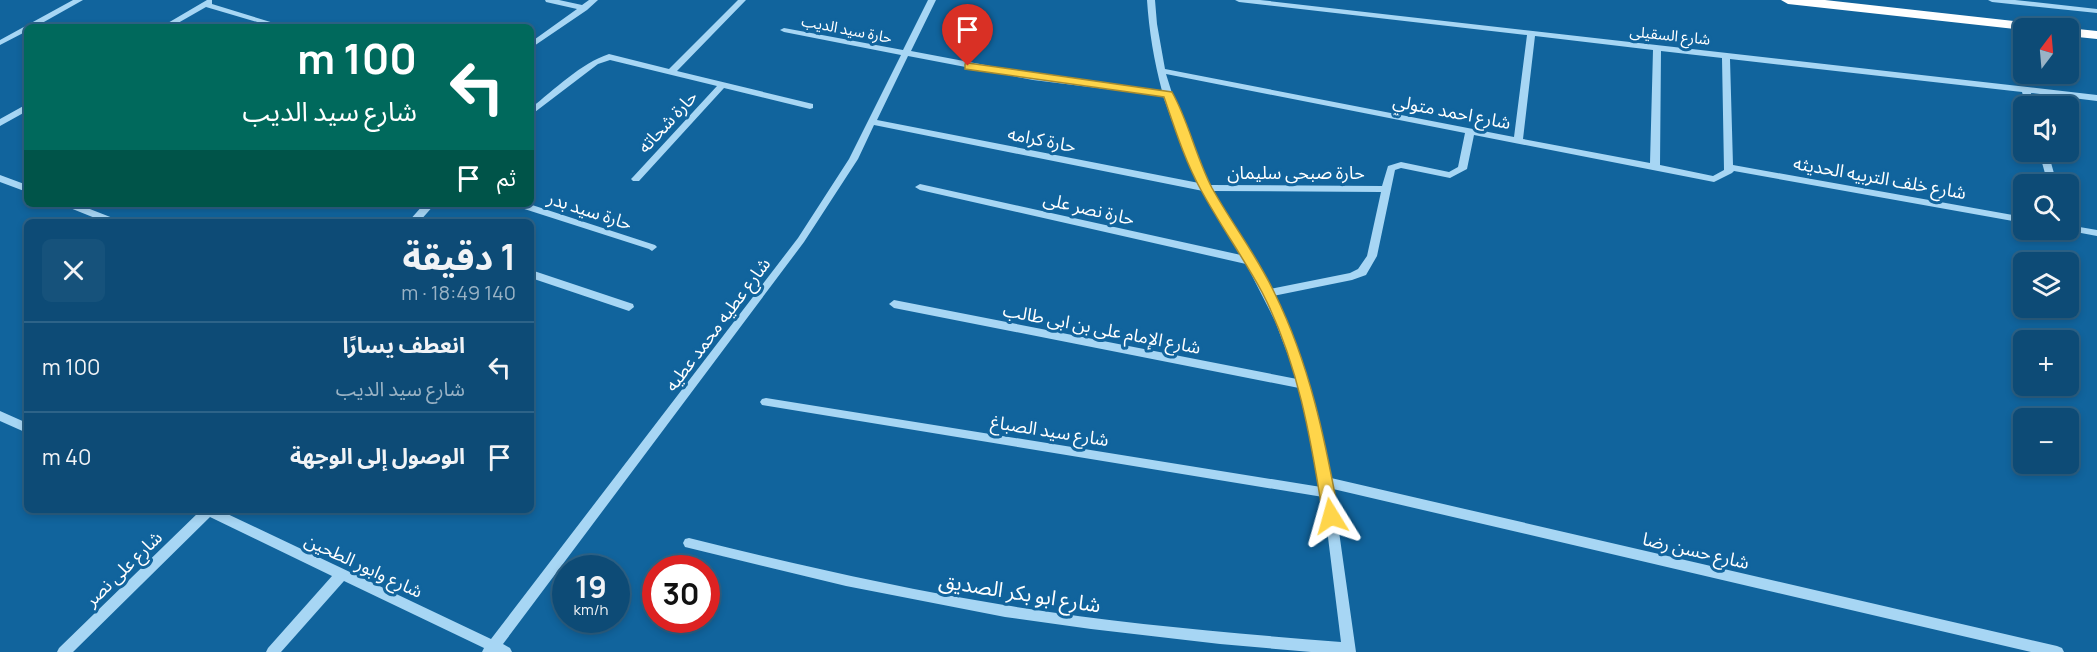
<!DOCTYPE html>
<html lang="ar">
<meta charset="utf-8">
<style>
body{margin:0;font-family:Manrope,"Noto Sans Arabic",sans-serif;background:#16527b;color:#f1f3f6;direction:rtl;height:100vh;display:flex;flex-direction:column;font-size:22px;white-space:nowrap}
*{box-sizing:border-box;margin:0}
p{font-size:20px;color:#9ab3c5}
.icon{flex:none;width:33px;height:33px;fill:none;stroke:currentColor;stroke-width:2;stroke-linecap:round;stroke-linejoin:round}
.map{position:relative;flex:1;overflow:hidden;direction:ltr}
.side{position:absolute;left:24px;top:219px;width:510px;height:294px;display:flex;flex-direction:column;background:#0d4b76;border-radius:9px;box-shadow:0 3px 9px #0003,0 0 0 2px #2d6388;direction:rtl}
.side>*{flex:none}
.guide{position:absolute;left:24px;top:24px;width:510px;height:183px;border-radius:9px;box-shadow:0 3px 9px #0003,0 0 0 2px #2d6388;direction:rtl;background:#00695c;color:#fff;overflow:hidden}
.needle{width:39px;rotate:16deg}
.controls{position:absolute;left:2013px;top:18px;display:grid;gap:12px}
.controls a{display:grid;place-items:center;width:66px;height:66px;border-radius:9px;background:#0d4b76;box-shadow:0 3px 9px #0003,0 0 0 2px #2d6388;font-size:30px}
.speed{position:absolute;left:552px;top:555px;display:flex;gap:12px;font-size:30px;font-weight:700;text-align:center}
.speed>*{display:grid;place-content:center;width:78px;height:78px;border-radius:50%;background:#0d4b76;box-shadow:0 3px 9px #0003,0 0 0 2px #2d6388;line-height:1}
.speed small{font-size:15px;font-weight:400}
.speed .limit{border:9px solid #d22;background:#fff;color:#111}
.pin{position:absolute;display:grid;place-items:center;width:51px;height:51px;color:#fff;margin:-62px -26px;border-radius:50% 50% 50% 0;rotate:-45deg;box-shadow:0 0 6px #0007}
.pin .icon{rotate:45deg}
.me{position:absolute;width:66px;margin:-33px;rotate:352deg;stroke-linejoin:round;filter:drop-shadow(0 0 4px #0008)}
.turn{display:flex;align-items:center;gap:21px;height:126px;padding:0 18px;font-size:27px}
.turn .icon{width:78px;height:78px;stroke-width:2.5}
.turn b{display:block;font-size:42px;line-height:51px}
.then{display:flex;align-items:center;height:57px;padding:0 18px;background:#0003;gap:12px;font-size:22px}
.round{display:grid;place-items:center;flex:none;width:63px;height:63px;border-radius:9px;background:#16527b}
.head{display:flex;align-items:center;justify-content:space-between;height:102px;padding:0 18px}
h1{font-size:36px;font-weight:700;line-height:45px}
ul{padding:0;list-style:none}
li{display:flex;align-items:center;gap:18px;height:90px;padding:0 18px;border-top:2px solid #2d6388}
li div{flex:1}
li b{display:block;font-size:22px}
li em{font-style:normal}
.map>svg:first-child{display:block}
.lines{fill:none;stroke-linecap:round;stroke-linejoin:round}
.minor{fill:#a7d6f4;fill-rule:evenodd}
.highway{fill:#fff;fill-rule:evenodd}
.route{fill:#ffd54a;stroke:#a68a30;stroke-width:1.5}
.labels{text-anchor:middle;dominant-baseline:central;stroke-width:6;stroke-linejoin:round;paint-order:stroke}
.far-street-label{font-size:15px;fill:#fff;stroke:#11649d}
.street-label{font-size:18px;fill:#fff;stroke:#11649d}
.near-street-label{font-size:21px;fill:#fff;stroke:#11649d}
</style>
<div class="map">
<svg width="2097" height="652" viewBox="0 0 2097 652">
<rect width="100%" height="100%" fill="#11649d"/>
<g class="lines">
<!-- minor -->
<path class="minor" d="M73 0H83L35 27H27V31L0 45V40Z
M207 0H212V4L287 27H274L206 7 171 27H161Z
M545 0H559L582 5 589 0H598L587 10 531 48V42L577 9 546 2Z
M738 0H746L677 71 813 104V108L810 109 724 88 639 181H633L631 179 633 177 717 86 610 60 598 64 531 115V108C554 90 581 63 609 54L669 69Z
M928 0H936L911 51 1033 74 1162 91C1154 61 1149 31 1147 0H1155L1157 24 1165 69 1514 137 1527 35 1239 2 1235 0H1260L2097 95V101L2031 93 2034 106H2026L2022 92 1730 59 1733 165 2024 217V223L1734 171 1732 173 1714 182 1474 135 1467 169 1450 178 1401 168 1395 170 1377 256 1366 275 1352 280 1273 296C1304 353 1319 415 1331 478L2057 646 2062 648 2064 652H2031L1333 489 1356 652H1311L1220 644 1091 629 1005 617 846 586 685 547 683 543 685 539 689 538C793 564 898 588 1004 605 1115 623 1228 633 1341 642L1323 497 762 405 760 402 762 399 766 398 1321 487 1307 417 1299 388 894 308 889 304 894 300 1297 379 1275 321 1246 264 920 190 915 187 920 184 1241 255 1203 191 874 125 858 159 804 242 503 644 510 648 512 652H482L484 648 344 581 281 652H266L268 648 332 576 210 517 73 652H57L59 648 201 510H219L491 639 798 238 849 159 901 55 784 32 780 30 784 28 903 50ZM1535 36 1653 50 1650 163 1523 139ZM1661 51 1722 58 1724 170 1713 176 1660 165ZM908 56 1033 80 1163 96 1181 146 1199 183 877 120ZM1166 74 1465 133 1458 167 1449 172 1401 162 1388 166 1382 186 1209 185 1181 122ZM1212 191 1381 192 1367 256 1358 269 1350 273 1270 289 1254 258Z
M1988 0H2015L2097 9V13L1992 2Z
M27 104V111L0 126V119Z
M2039 152H2048L2057 184H2048Z
M0 175 27 185V192L0 182Z
M63 204H77L118 220 120 222H105L65 206Z
M424 204H435L419 222H408Z
M513 204H529L655 245 657 247 652 251 649 249 515 206Z
M2068 225 2097 230V236L2065 230H2068Z
M531 270 633 304 634 307 629 311 531 278Z
M0 411 27 423V433L0 421Z"/>
<!-- highway -->
<path class="highway" d="M1781 0H1825L2041 24 2048 28 2024 30 1788 4Z
M2065 28H2068L2097 31V39L2068 36V28Z"/>
</g>
<!-- route -->
<path class="route" d="M968 63 1172 92C1188 120 1196 157 1212 188 1232 224 1258 257 1275 294 1310 365 1325 439 1339 516L1337 520H1326L1323 516C1311 439 1298 362 1262 292 1243 257 1220 225 1201 190 1185 161 1175 129 1164 97L965 69V64Z"/>
<g class="labels">
<!-- far-street labels -->
<g class="far-street-label">
<text transform="translate(847 29) rotate(11)">حارة سيد الديب</text>
<text transform="translate(1670 35) rotate(6)">شارع السقيلى</text>
</g>
<!-- street labels -->
<g class="street-label">
<text transform="translate(1452 111) rotate(11)">شارع احمد متولي</text>
<text transform="translate(667 121) rotate(-47)">حارة شحاته</text>
<text transform="translate(1042 139) rotate(11)">حارة كرامه</text>
<text x="1296" y="172">حارة صبحى سليمان</text>
<text transform="translate(1880 177) rotate(10)">شارع خلف التربيه الحديثه</text>
<text transform="translate(1089 208) rotate(13)">حارة نصر على</text>
<text transform="translate(590 210) rotate(18)">حارة سيد بدر</text>
<text transform="translate(717 324) rotate(-53)">شارع عطيه محمد عطيه</text>
<text transform="translate(1102 328) rotate(11)">شارع الإمام على بن ابى طالب</text>
<text transform="translate(1050 430) rotate(9)">شارع سيد الصباغ</text>
<text transform="translate(1696 550) rotate(13)">شارع حسن رضا</text>
<text transform="translate(364 565) rotate(25)">شارع وابور الطحين</text>
<text transform="translate(123 568) rotate(-44)">شارع على نصر</text>
</g>
<!-- near-street labels -->
<g class="near-street-label">
<text transform="translate(1020 592) rotate(9)">شارع ابو بكر الصديق</text>
</g>
</g>
</svg>
<div class="controls">
<a><svg class="needle" viewBox="-14 -14 28 28"><path d="M0-13l5 13h-10z" fill="#e53935"/><path d="M0 13l5-13h-10z" fill="#9ab3c5"/></svg></a>
<a><svg class="icon" aria-label="sound" viewBox="0 0 24 24"><path d="M4 9h4l5-4v14l-5-4H4zM17 9q2 3 0 6"/></svg></a>
<a><svg class="icon" aria-label="search" viewBox="0 0 24 24"><circle cx="10" cy="10" r="6"/><path d="M15 15l6 6"/></svg></a>
<a><svg class="icon" aria-label="layers" viewBox="0 0 24 24"><path d="M12 4l9 5-9 5-9-5zM3 14l9 5 9-5"/></svg></a>
<a>+</a>
<a>−</a>
</div>
<div class="speed"><div>19<small>km/h</small></div><div class="limit">30</div></div>
<div class="pin" style="left:968px;top:66px;background:#d93025"><svg class="icon" aria-label="arrive" viewBox="0 0 24 24"><path d="M6 21V4h12l-3 4 3 4H6"/></svg></div>
<svg class="me" style="left:1331px;top:516px" viewBox="-20 -20 40 40"><path d="M0-17L14 15 0 8-14 15z" fill="#ffd54a" stroke="#fff" stroke-width="4"/></svg>
<div class="guide">
<div class="turn"><svg class="icon" aria-label="left" viewBox="0 0 24 24"><path d="M17 20v-9H6M10 6l-5 5 5 5"/></svg><div><b>100 m</b>شارع سيد الديب</div></div>
<div class="then">ثم<svg class="icon" aria-label="arrive" viewBox="0 0 24 24"><path d="M6 21V4h12l-3 4 3 4H6"/></svg></div>
</div>
<section class="side">
<div class="head"><div><h1>1 دقيقة</h1><p>140 m · 18:49</p></div><a class="round"><svg class="icon" aria-label="close" viewBox="0 0 24 24"><path d="M6 6l12 12M18 6L6 18"/></svg></a></div>
<ul>
<li><svg class="icon" aria-label="left" viewBox="0 0 24 24"><path d="M17 20v-9H6M10 6l-5 5 5 5"/></svg><div><b>انعطف يسارًا</b><p>شارع سيد الديب</p></div><em>100 m</em></li>
<li><svg class="icon" aria-label="arrive" viewBox="0 0 24 24"><path d="M6 21V4h12l-3 4 3 4H6"/></svg><div><b>الوصول إلى الوجهة</b></div><em>40 m</em></li>
</ul>
</section>
</div>
